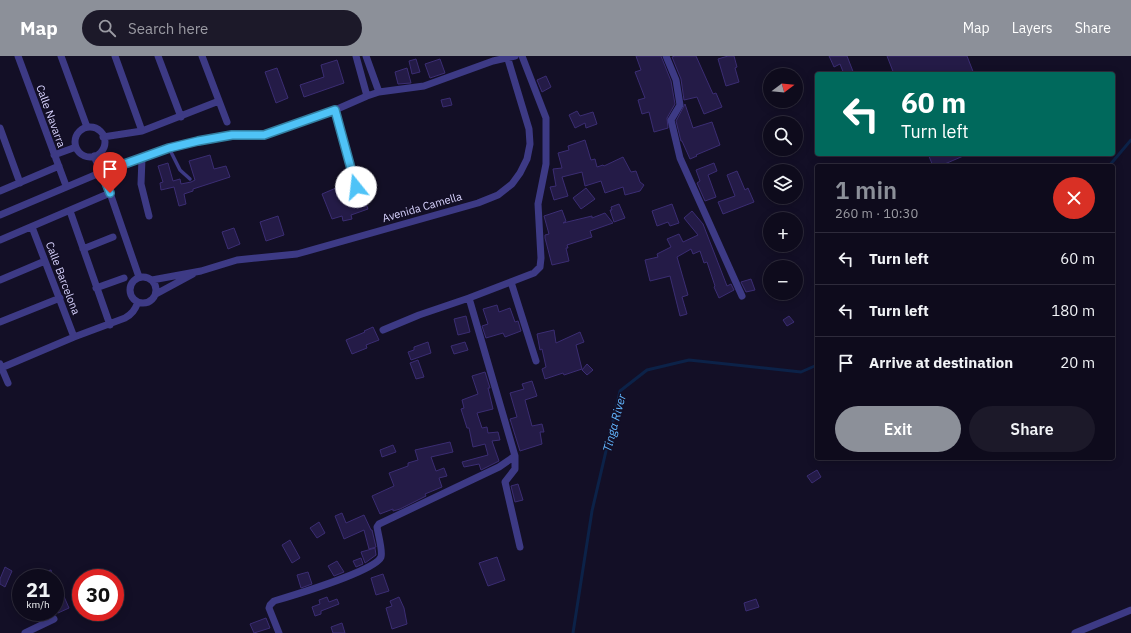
<!DOCTYPE html>
<meta charset="utf-8">
<style>
body{margin:0;font-family:"IBM Plex Sans",sans-serif;background:#1c1929;color:#f1f3f6;height:100vh;display:flex;flex-direction:column;font-size:15px;white-space:nowrap}
*{box-sizing:border-box;margin:0}
p{font-size:13px;color:#9b9ba3}
.icon{flex:none;width:22px;height:22px;fill:none;stroke:currentColor;stroke-width:2;stroke-linecap:round;stroke-linejoin:round}
.map{position:relative;flex:1;overflow:hidden}
.sheet{position:absolute;left:815px;top:108px;width:300px;height:296px;display:flex;flex-direction:column;background:#0e0b1c;border-radius:4px;box-shadow:0 2px 10px #0003,0 0 0 1px #2e2b3b}
.sheet>*{flex:none}
.top-card{position:absolute;left:815px;top:16px;width:300px;height:84px;border-radius:4px;box-shadow:0 2px 10px #0003,0 0 0 1px #2e2b3b;background:#00695c;color:#fff;overflow:hidden}
.needle{width:26px;rotate:74deg}
.tools{position:absolute;left:763px;top:12px;display:grid;gap:8px}
.tools a{display:grid;place-items:center;width:40px;height:40px;border-radius:50%;background:#0e0b1c;box-shadow:0 2px 10px #0003,0 0 0 1px #2e2b3b;font-size:20px}
.speed{position:absolute;left:12px;top:513px;display:flex;gap:8px;font-size:20px;font-weight:700;text-align:center}
.speed>*{display:grid;place-content:center;width:52px;height:52px;border-radius:50%;background:#0e0b1c;box-shadow:0 2px 10px #0003,0 0 0 1px #2e2b3b;line-height:1}
.speed small{font-size:10px;font-weight:400}
.speed .limit{border:6px solid #d22;background:#fff;color:#111}
.pin{position:absolute;display:grid;place-items:center;width:34px;height:34px;color:#fff;margin:-41px -17px;border-radius:50% 50% 50% 0;rotate:-45deg;box-shadow:0 0 4px #0007}
.pin .icon{rotate:45deg}
.me{position:absolute;width:44px;margin:-22px;rotate:344deg;stroke-linejoin:round;filter:drop-shadow(0 0 3px #0008)}
.turn{display:flex;align-items:center;gap:14px;height:84px;padding:0 20px;font-size:18px}
.turn .icon{width:52px;height:52px;stroke-width:2.5}
.turn b{display:block;font-size:28px;line-height:34px}
.round{display:grid;place-items:center;flex:none;width:42px;height:42px;border-radius:21px;background:#1c1929}
.head{display:flex;align-items:center;justify-content:space-between;height:68px;padding:0 20px}
h1{font-size:24px;font-weight:600;line-height:30px;color:#8c9099}
.action{display:flex;gap:8px;margin-top:auto;padding:8px 20px}
.action a{flex:1;height:46px;border-radius:24px;background:#8c9099;color:#fff;font-size:16px;font-weight:600;line-height:46px;text-align:center}
.action a+a{background:#1c1929;color:#f1f3f6}
ul{padding:0;list-style:none}
li{display:flex;align-items:center;gap:12px;height:52px;padding:0 20px;border-top:1px solid #2e2b3b}
li div{flex:1}
li b{display:block;font-size:15px}
li em{font-style:normal}
header{display:flex;align-items:center;gap:24px;box-sizing:border-box;height:56px;padding:0 20px;background:#8c9099;color:#fff}
header strong{font-size:19px}
nav{display:flex;gap:22px;margin-inline-start:auto;font-size:14px}
.search{width:280px;height:36px;background:#1c1929;display:flex;align-items:center;gap:10px;box-sizing:border-box;padding:0 14px;border-radius:22px;color:#9b9ba3;font-size:15px}
.map>svg:first-child{display:block}
.lines{fill:none;stroke-linecap:round;stroke-linejoin:round}
.stream{stroke:#0c2248;stroke-width:3}
.building{fill:#241b47;stroke:#3b2d73}
.lane{stroke:#3d3a85;stroke-width:3.5}
.street{stroke:#3d3a85;stroke-width:7}
.route-casing{stroke:#337fa1;stroke-width:10}
.route{stroke:#4fc3f7;stroke-width:7}
.labels{text-anchor:middle;dominant-baseline:central;stroke-width:3;stroke-linejoin:round;paint-order:stroke}
.street-label{font-size:11px;fill:#d9d4ff;stroke:#130f26}
.water-label{font-size:12px;font-style:italic;fill:#62b6ff;stroke:#130f26}
</style>
<header>
<strong>Map</strong>
<div class="search"><svg class="icon" aria-label="search" viewBox="0 0 24 24"><circle cx="10" cy="10" r="6"/><path d="M15 15l6 6"/></svg>Search here</div>
<nav><a>Map</a><a>Layers</a><a>Share</a></nav>
</header>
<div class="map">
<svg width="1131" height="577" viewBox="0 0 1131 577">
<rect width="100%" height="100%" fill="#130f26"/>
<g class="lines">
<!-- stream -->
<path class="stream" d="M1109 110 1131 84
M573 577 592 455 620 335 647 314 689 304 801 316 817 309"/>
</g>
<!-- building -->
<path class="building" d="M636 0H661L671 25 675 48 667 62 668 72 654 76 649 56 642 58 638 44 645 42 635 16 641 14Z
M675 0H696L713 38 716 37 722 51 704 58 697 41 684 44 681 23 672 1Z
M728 0H734L737 11 735 12 739 26 726 30 718 3Z
M829 0H847L854 18H844L840 8 834 11Z
M887 0H967L974 18H894Z
M416 3 420 16 412 18 409 5Z
M440 3 445 17 430 22 425 8Z
M337 4 344 27 304 41 300 29 324 21 321 9Z
M277 12 288 42 276 47 265 16Z
M407 12 411 27 398 28 395 16Z
M546 20 551 31 542 36 537 24Z
M450 42 452 49 443 51 441 44Z
M685 48 693 72 712 66 720 89 696 99 697 100 690 103 682 85H681L676 65Z
M577 55 580 60 593 56 597 68 586 72 585 67 575 72 569 59Z
M585 84 591 104 595 103 597 111 603 109 604 110 623 101 631 116 636 115 640 126 644 129 640 135 625 139 623 131 605 137 601 125 585 130 582 116 562 121 568 140 554 144 550 131 556 130 553 113 562 112 558 97 569 94 568 90Z
M928 98H968L940 110H933Z
M210 99 214 113 226 110 230 121 193 133V135L184 138 186 148 179 150 174 131 161 134 160 127 163 126 158 110 168 107 173 125 180 123 181 128 191 126 195 124 189 105Z
M714 107 717 115 708 119 716 141 705 145 697 127 700 125 696 114Z
M737 115 745 134 748 132 754 146 723 158 718 146 735 140 727 119Z
M336 132 338 136 351 132 355 136 359 147 365 145 368 153 351 159 352 163 343 165 342 160 332 163 322 138Z
M586 132 595 143 581 153 573 142Z
M619 148 625 162 614 166 610 154H612L611 151Z
M672 148 679 167 670 170 668 166 657 170 652 155Z
M562 154 566 165 563 167 592 160V162L605 157 613 167 590 175 592 181 567 189 568 192H566L569 205 552 209 545 182V179L549 178 544 160Z
M692 155 703 168 727 230 731 228 734 234 719 242 714 231 715 230 707 206 704 207 700 195 693 198 691 193 677 201 688 239 682 241 687 258 680 260 670 220 650 225 645 204 658 201 657 198 671 191 667 183 679 178 683 186 698 179 684 162Z
M278 160 284 179 266 185 260 166Z
M234 172 240 188 228 193 222 176Z
M751 223 755 234 746 236 741 226Z
M497 249 499 256 510 252 515 266 518 265 521 275 505 281 503 277 486 282 482 270 488 268 483 253Z
M466 260 470 276 458 279 454 263Z
M789 260 794 266 787 270 783 264Z
M373 271 379 284 366 289 367 292 352 298 346 284 365 276 364 275Z
M554 274 556 287 580 276 584 286 576 289 582 313 564 319 563 317 545 323 542 313 546 311 542 293 540 294 537 278Z
M428 286 431 297 411 304 408 296 414 294V291Z
M465 286 468 294 454 298 451 290Z
M418 304 424 321 416 323 410 307Z
M587 308 593 314 587 319 582 314Z
M485 316 490 332H488L493 353 477 357 482 372 487 371 488 377 498 376 500 384 492 385 499 405 481 414 479 408 464 411 462 406 488 399 485 388 473 391 469 372H467L461 353 464 352 462 344 478 338 472 320Z
M532 325 537 340 525 344 532 370 542 368 544 376H540L542 388 520 395 510 363 517 361 510 337 524 333 522 328Z
M450 386 453 396 431 401 436 415 444 412 447 420 439 422 442 431 425 438 426 440 400 453 393 455V453L380 458 372 440 394 430 389 417 408 410V407L418 404 415 394Z
M393 389 396 396 382 401 380 394Z
M817 414 821 421 812 427 807 420Z
M518 428 523 444 515 446 511 430Z
M342 457 346 467 364 459 371 474H372L376 491 369 493 364 474 344 483 335 460Z
M319 466 325 477 317 482 310 472Z
M290 484 300 502 292 507 282 489Z
M375 492 376 499 365 507 361 496Z
M497 501 505 524 488 530 479 507Z
M361 502 363 508 356 511 353 505Z
M337 505 344 516 334 520 328 510Z
M5 511 12 515 5 531 0 528V523Z
M51 514 53 522H45L43 516Z
M308 516 312 528 301 532 297 519Z
M383 518 389 535 376 539 371 522Z
M62 536 69 552 58 557 55 550V539Z
M327 541 329 546 337 543 339 548 321 555V558L315 560 312 551 320 548 319 544Z
M399 541 404 552 407 568 392 573 386 552 392 550 390 545Z
M756 543 759 551 746 555 744 547Z
M266 562 270 572 254 577 250 568Z
M342 567 345 577H333L331 571Z"/>
<g class="lines">
<!-- lane -->
<path class="lane" d="M169 92 180 114 190 123"/>
<!-- street -->
<path class="street" d="M18 0 65 127
M61 0 87 71
M115 0 142 75
M158 0 181 61
M202 0 227 66
M356 0 367 40
M366 0 379 36
M666 0 676 24 680 49 671 64 680 102 742 240
M335 54 356 131
M75 86a15 15 0 1 1 30 0a15 15 0 1 1-30 0Z
M0 72 20 127
M103 81 142 75 219 45
M54 99 76 91
M94 100 110 137 139 221
M142 102 141 128 149 160
M0 135 59 110
M70 155 110 269
M0 159 102 116 169 92 198 85 232 79H264L335 54 367 40 379 36 424 30 493 5 515 0
M32 171 74 281
M0 184 110 137
M83 193 113 181
M130 234a13 13 0 1 1 26 0a13 13 0 1 1-26 0Z
M0 224 45 205
M152 224 201 215 237 204 297 198 478 147 498 139 512 128 520 117 527 103 530 88 529 73 507 0
M511 226 536 305
M96 232 124 222
M156 238 193 218
M0 266 60 242
M383 274 419 259 469 242
M0 308 8 327
M1 312 74 281 125 262C132 258 135 254 138 246
M515 400V413L505 426 520 491
M25 577 54 563
M279 577 269 552 270 549 274 545C291 540 375 515 381 501 383 495 378 478 377 471L379 468 499 411 515 400 469 242 534 217 540 211 541 202 538 148 546 108V62L522 0
M1075 577 1131 554"/>
</g>
<g class="lines">
<defs>
<path id="route" d="M110 137 102 116 169 92 198 85 232 79H264L335 54 356 131"/>
</defs>
<!-- route casing -->
<use href="#route" class="route-casing"/>
<!-- route -->
<use href="#route" class="route"/>
</g>
<g class="labels">
<!-- street labels -->
<g class="street-label">
<text transform="translate(51 60) rotate(70)">Calle Navarra</text>
<text transform="translate(422 151) rotate(-16)">Avenida Camella</text>
<text transform="translate(63 222) rotate(69)">Calle Barcelona</text>
</g>
<!-- water labels -->
<g class="water-label">
<text transform="translate(614 367) rotate(-75)">Tinga River</text>
</g>
</g>
</svg>
<div class="tools">
<a><svg class="needle" viewBox="-14 -14 28 28"><path d="M0-13l5 13h-10z" fill="#e53935"/><path d="M0 13l5-13h-10z" fill="#9b9ba3"/></svg></a>
<a><svg class="icon" aria-label="search" viewBox="0 0 24 24"><circle cx="10" cy="10" r="6"/><path d="M15 15l6 6"/></svg></a>
<a><svg class="icon" aria-label="layers" viewBox="0 0 24 24"><path d="M12 4l9 5-9 5-9-5zM3 14l9 5 9-5"/></svg></a>
<a>+</a>
<a>−</a>
</div>
<div class="speed"><div>21<small>km/h</small></div><div class="limit">30</div></div>
<div class="pin" style="left:110px;top:137px;background:#d93025"><svg class="icon" aria-label="arrive" viewBox="0 0 24 24"><path d="M6 21V4h12l-3 4 3 4H6"/></svg></div>
<svg class="me" style="left:356px;top:131px" viewBox="-20 -20 40 40"><circle r="19" fill="#fff"/><path d="M0-13L10 11 0 6-10 11z" fill="#4fc3f7"/></svg>
<div class="top-card">
<div class="turn"><svg class="icon" aria-label="left" viewBox="0 0 24 24"><path d="M17 20v-9H6M10 6l-5 5 5 5"/></svg><div><b>60 m</b>Turn left</div></div>
</div>
<section class="sheet">
<div class="head"><div><h1>1 min</h1><p>260 m · 10:30</p></div><a class="round" style="background:#d93025;color:#fff"><svg class="icon" aria-label="close" viewBox="0 0 24 24"><path d="M6 6l12 12M18 6L6 18"/></svg></a></div>
<ul>
<li><svg class="icon" aria-label="left" viewBox="0 0 24 24"><path d="M17 20v-9H6M10 6l-5 5 5 5"/></svg><div><b>Turn left</b></div><em>60 m</em></li>
<li><svg class="icon" aria-label="left" viewBox="0 0 24 24"><path d="M17 20v-9H6M10 6l-5 5 5 5"/></svg><div><b>Turn left</b></div><em>180 m</em></li>
<li><svg class="icon" aria-label="arrive" viewBox="0 0 24 24"><path d="M6 21V4h12l-3 4 3 4H6"/></svg><div><b>Arrive at destination</b></div><em>20 m</em></li>
</ul>
<div class="action"><a>Exit</a><a>Share</a></div>
</section>
</div>
